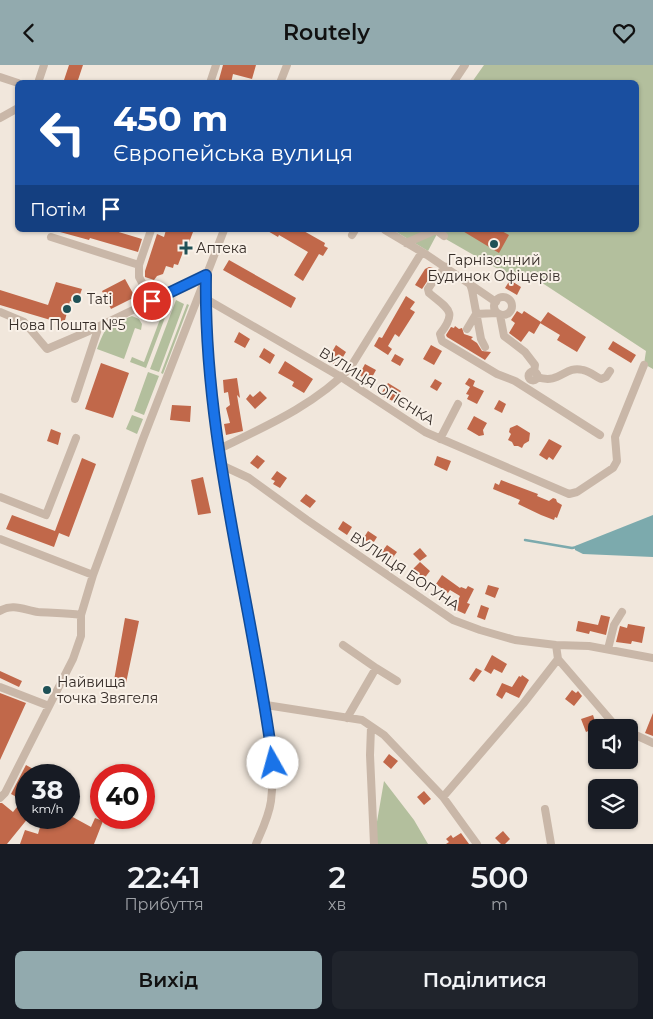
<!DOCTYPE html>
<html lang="uk">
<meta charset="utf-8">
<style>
body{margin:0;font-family:Montserrat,sans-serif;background:#20242c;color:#f1f3f6;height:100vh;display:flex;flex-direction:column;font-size:19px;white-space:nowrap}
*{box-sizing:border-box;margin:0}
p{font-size:16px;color:#9ea1a6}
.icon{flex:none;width:28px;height:28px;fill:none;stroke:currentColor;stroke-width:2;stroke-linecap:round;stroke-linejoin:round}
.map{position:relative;height:779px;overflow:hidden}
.panel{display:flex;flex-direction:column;background:#171b24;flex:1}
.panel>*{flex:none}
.hud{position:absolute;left:15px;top:15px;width:624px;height:152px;border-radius:8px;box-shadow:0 1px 4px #0004;background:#1a4fa0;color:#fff;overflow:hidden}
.controls{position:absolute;left:588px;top:654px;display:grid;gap:10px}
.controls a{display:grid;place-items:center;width:50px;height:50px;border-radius:8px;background:#171b24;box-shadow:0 1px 4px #0004;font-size:25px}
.speed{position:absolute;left:15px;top:699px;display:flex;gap:10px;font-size:25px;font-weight:700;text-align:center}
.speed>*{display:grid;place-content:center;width:65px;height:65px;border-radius:50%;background:#171b24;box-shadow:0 1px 4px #0004;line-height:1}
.speed small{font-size:12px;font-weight:400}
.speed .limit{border:8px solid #d22;background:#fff;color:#111}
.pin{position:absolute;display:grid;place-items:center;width:42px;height:42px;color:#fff;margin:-21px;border:2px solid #fff;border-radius:50%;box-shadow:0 1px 5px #0007}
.me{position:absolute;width:55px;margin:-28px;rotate:353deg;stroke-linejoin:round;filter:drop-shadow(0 0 4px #0008)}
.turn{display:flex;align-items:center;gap:18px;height:105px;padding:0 15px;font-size:22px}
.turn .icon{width:65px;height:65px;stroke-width:2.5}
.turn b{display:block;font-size:35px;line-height:42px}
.then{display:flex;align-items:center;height:48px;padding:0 15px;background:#0003;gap:10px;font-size:19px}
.eta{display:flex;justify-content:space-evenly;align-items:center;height:85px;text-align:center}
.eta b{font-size:30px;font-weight:600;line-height:35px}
.action{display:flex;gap:10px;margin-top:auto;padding:10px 15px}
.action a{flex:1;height:58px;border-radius:8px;background:#92aaae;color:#111;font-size:20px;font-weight:600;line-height:58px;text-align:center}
.action a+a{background:#20242c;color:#f1f3f6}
header{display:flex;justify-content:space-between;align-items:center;height:65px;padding:0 15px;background:#92aaae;color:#111;font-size:22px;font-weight:600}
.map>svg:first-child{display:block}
.green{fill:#b3bf9d}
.water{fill:#7caaad}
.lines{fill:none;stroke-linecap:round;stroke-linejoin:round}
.stream{stroke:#7caaad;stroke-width:2.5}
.building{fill:#c1684a}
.minor{stroke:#c9b7a8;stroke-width:8}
.route-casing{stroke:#114b97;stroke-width:12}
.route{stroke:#1a73e8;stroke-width:9}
.poi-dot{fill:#1f5156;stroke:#f9f1e8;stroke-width:2}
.labels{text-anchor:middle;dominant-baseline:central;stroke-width:4;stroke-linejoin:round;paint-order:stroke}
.poi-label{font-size:14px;fill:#362d28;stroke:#f9f1e8;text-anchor:start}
.street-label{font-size:14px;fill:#362d28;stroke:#f9f1e8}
</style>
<header><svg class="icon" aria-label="back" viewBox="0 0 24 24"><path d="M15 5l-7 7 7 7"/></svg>Routely<svg class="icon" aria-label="heart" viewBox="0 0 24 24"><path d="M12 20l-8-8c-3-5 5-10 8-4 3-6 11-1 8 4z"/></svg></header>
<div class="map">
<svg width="653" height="779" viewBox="0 0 653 779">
<rect width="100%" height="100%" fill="#f1e7dc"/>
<!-- green -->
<path class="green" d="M484 0H653V304L644 299 646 286 527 208H505L437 169 428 186 393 165H636V18L472 17Z
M168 233 172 234 146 303 130 297 132 292 144 297Z
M176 235 184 239 159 307 150 304Z
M187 239 189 240 163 309 161 308Z
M132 251 139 254 142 259 141 265 135 263 124 294 97 284C107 258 107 261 132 251Z
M148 307 159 311 144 350 134 346Z
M132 350 143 354 137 369 126 364Z
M384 716 414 755 428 779H375L374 774Z"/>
<!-- water -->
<path class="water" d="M653 450V492L583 489 575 485V481Z"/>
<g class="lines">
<!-- stream -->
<path class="stream" d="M525 475 572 483 577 482"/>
</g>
<!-- building -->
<path class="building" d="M69 0H83L77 18H63Z
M223 0H256L252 14 233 9 231 18H218Z
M60 165H112L142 174 138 187 90 173 89 175 60 167Z
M166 165H188L193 167 185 188 183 187 178 200 174 199 173 203 166 201 163 209 157 211 154 215 145 212V206L157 169 164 172Z
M266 165H302L325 178 324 181 328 183 323 191 319 189 303 216 294 210 308 187 279 170 278 172Z
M461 165H500L509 170 499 188Z
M229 195 296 233 291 243 223 205Z
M429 202 433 203 434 206 422 224 415 220 425 204Z
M125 214 135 232 111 244 102 226Z
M510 215 521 222 517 230 505 223Z
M56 217 82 224 77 238 70 236 64 259 0 240V225L48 240Z
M406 231 415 237 410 244 415 247 399 272 395 269 388 281 392 284 388 290 374 281 379 272 382 273Z
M517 246 522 249 524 246 541 257 534 269 529 266 521 277 509 268 515 258 511 255Z
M548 247 586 272 577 287 557 275 560 270 540 258Z
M455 261 459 264 462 263 464 269 473 272 471 274 477 278 482 286 491 287 485 295 447 272 446 270 451 262 454 263Z
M239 267 250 274 245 283 234 277Z
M613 276 636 290 631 298 608 284Z
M336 280 346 287 340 297 336 295 334 299 329 296 331 293 329 292Z
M431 280 442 286 434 300 423 294Z
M264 283 275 290 270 299 259 292Z
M395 289 404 294 400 301 391 296Z
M285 296 313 314 304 328 292 321 294 317 278 308Z
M101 298 129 308 113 353 85 344Z
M365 299 376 305 370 316 359 310Z
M237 313 240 333 237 330 243 366 226 370 224 359 230 358 226 343 230 340 228 327 224 328 223 315Z
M469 313 475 316 473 321 484 326 477 339 467 334 469 330 466 329 470 322 465 319Z
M435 314 442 318 437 326 430 322Z
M388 318 401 326 395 337 380 330Z
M260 326 267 333 255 344 246 334 250 329 253 332Z
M499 335 506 339 502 348 494 344Z
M172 340 191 341 190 357 170 355Z
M474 351 487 358 483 365 484 370 479 371 467 364Z
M517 360 530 368 529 376 524 379 522 383 518 381H514L512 377 508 375 511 369 509 367 510 363Z
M51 364 61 368 58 380 47 376Z
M549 374 562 381 553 395 549 392 547 395 539 390Z
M257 390 265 396 258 404 250 398Z
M437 391 451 396 447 406 434 400Z
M82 393 96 399 69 472 59 468 54 482 6 464 12 450 55 466Z
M277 406 287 413 280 423 273 419 275 416 271 414Z
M203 412 211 448 198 450 191 415Z
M501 415 538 429 537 431 549 436 553 433 556 434 557 437 562 440 557 453 555 452 554 455 541 450 518 439 520 435 493 424 495 418 499 420Z
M306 429 316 436 310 443 300 436Z
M343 456 352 462 347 470 338 464Z
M368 466 377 472 372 480 363 474Z
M387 480 397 487 391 495 381 488Z
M420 483 427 491 420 496 413 489Z
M420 497 430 506 423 515 412 505Z
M442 510 460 523 461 522 466 524 468 521 474 524 467 538 470 539 465 549 454 544 460 531 450 525 448 528 436 519Z
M488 520 499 523 495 533 485 529Z
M481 540 489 543 485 555 477 552Z
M601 550 610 552 606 570 590 566 589 569 576 566 578 556 598 560Z
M125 553 139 556 125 623 113 621Z
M628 559 645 562 642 578 632 576 631 579 616 577 620 561 627 563Z
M492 590 507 599 502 608 494 604 491 609 484 605Z
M476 603 482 606 474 617 469 614Z
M0 606 22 616 19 622 0 613Z
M522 610 529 615 519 633 506 627 502 634 496 630 502 618 512 622 519 611 521 612Z
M572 625 576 628 578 626 582 631 574 641 565 634Z
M0 628 26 638 0 695Z
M653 648V671L645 668Z
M593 650 597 662 586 667 581 654Z
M389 689 398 696 391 704 383 697Z
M26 700 44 710H26V737L11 729Z
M424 726 431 734 424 740 417 732Z
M0 738H2L13 747 17 742 26 750V752H29L7 779H0Z
M69 750 91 762 95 753 103 756 94 779H20L25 765 38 769 43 752H69Z
M503 766 510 774 505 779H501L495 773Z
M461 768 469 779H446L449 777 446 774 451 770 453 773Z"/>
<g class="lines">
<!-- minor -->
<path class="minor" d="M0 12 18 18
M38 18 44 0
M210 18 216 0
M280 18 287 0
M453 18 465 0
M0 53 18 43
M151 165 139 200V212L152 236
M385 165 427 190 496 237
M436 165 444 171
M352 170 355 165
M51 172 139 200
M406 178 436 165
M446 202 436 212 428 224 429 228C448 244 458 246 440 269L442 276 497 309 515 316 600 370
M206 217C205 279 211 340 222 401 232 464 245 527 257 590 265 638 277 688 271 736 269 751 262 765 256 779
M470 219 472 225 481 274 485 282
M494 241a9 9 0 1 1 18 0a9 9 0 1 1-18 0Z
M206 234 341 312 425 367 569 429 577 427 613 403 617 396 615 372 644 300
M0 247 24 257 47 284 89 266 206 210
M500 250 504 271 525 287 535 300 534 307
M467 264 476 249 497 248
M528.5 311a4.5 4.5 0 1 1 9 0a4.5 4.5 0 1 1-9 0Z
M537 312C561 320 564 300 583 305 589 306 595 311 601 314L606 312 610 306
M75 334 99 261
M440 374 458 339
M219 384C264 362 315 340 350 303L422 187
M221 400 249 413 307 455 453 555 480 565 515 575 556 580 589 581 653 593
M0 432 46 450 76 373
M0 474 93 510
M0 546C12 538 25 545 38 547 52 548 67 548 81 550
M343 580 376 603 347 653
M608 584 614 560 622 547
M558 594 613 658 622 662
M376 603 397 616
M0 622 49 641
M266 640 362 655 384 670 443 732 477 779
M371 662 370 690 374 779
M629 667 653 678
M443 732 523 639 558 594 556 580
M0 733 5 728 73 594 81 571V550L93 510 143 374 224 165
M545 744 551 779"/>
</g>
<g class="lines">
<defs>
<path id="route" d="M152 236 206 210C203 375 252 535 273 698"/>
</defs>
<!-- route casing -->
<use href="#route" class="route-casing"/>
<!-- route -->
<use href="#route" class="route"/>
</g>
<!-- markers -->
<g class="poi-dot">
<circle cx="494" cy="179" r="5"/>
<path d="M183.5 175.5h5v5h5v5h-5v5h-5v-5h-5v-5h5z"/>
<circle cx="77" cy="234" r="5"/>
<circle cx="67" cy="244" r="5"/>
<circle cx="47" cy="625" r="5"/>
</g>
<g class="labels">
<!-- poi labels -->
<g class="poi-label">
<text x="196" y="183">Аптека</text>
<text x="494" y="195" text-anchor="middle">Гарнізонний<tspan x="494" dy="16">Будинок Офіцерів</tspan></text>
<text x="87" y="234">Tati</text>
<text x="67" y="260" text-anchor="middle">Нова Пошта №5</text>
<text x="57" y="617">Найвища<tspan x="57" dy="16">точка Звягеля</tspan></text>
</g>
<!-- street labels -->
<g class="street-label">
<text transform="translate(377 321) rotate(32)">ВУЛИЦЯ ОГІЄНКА</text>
<text transform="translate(405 506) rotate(34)">ВУЛИЦЯ БОГУНА</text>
</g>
</g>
</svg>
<div class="controls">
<a><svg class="icon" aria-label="sound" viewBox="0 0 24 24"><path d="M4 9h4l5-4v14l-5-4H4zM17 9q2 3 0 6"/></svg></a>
<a><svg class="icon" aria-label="layers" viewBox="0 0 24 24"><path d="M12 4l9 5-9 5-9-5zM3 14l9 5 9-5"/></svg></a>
</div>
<div class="speed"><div>38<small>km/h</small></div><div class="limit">40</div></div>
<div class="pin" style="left:152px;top:236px;background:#d93025"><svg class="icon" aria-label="arrive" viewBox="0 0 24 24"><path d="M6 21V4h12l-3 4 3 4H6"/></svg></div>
<svg class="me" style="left:273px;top:698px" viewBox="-20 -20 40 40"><circle r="19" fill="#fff"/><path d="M0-13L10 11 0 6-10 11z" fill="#1a73e8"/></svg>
<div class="hud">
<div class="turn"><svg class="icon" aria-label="left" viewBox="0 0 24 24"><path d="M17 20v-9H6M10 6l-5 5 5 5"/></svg><div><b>450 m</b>Європейська вулиця</div></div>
<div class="then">Потім<svg class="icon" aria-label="arrive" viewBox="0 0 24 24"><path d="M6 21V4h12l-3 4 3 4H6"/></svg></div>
</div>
</div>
<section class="panel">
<div class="eta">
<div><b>22:41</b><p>Прибуття</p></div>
<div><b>2</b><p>хв</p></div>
<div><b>500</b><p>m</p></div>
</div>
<div class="action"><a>Вихід</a><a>Поділитися</a></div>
</section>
